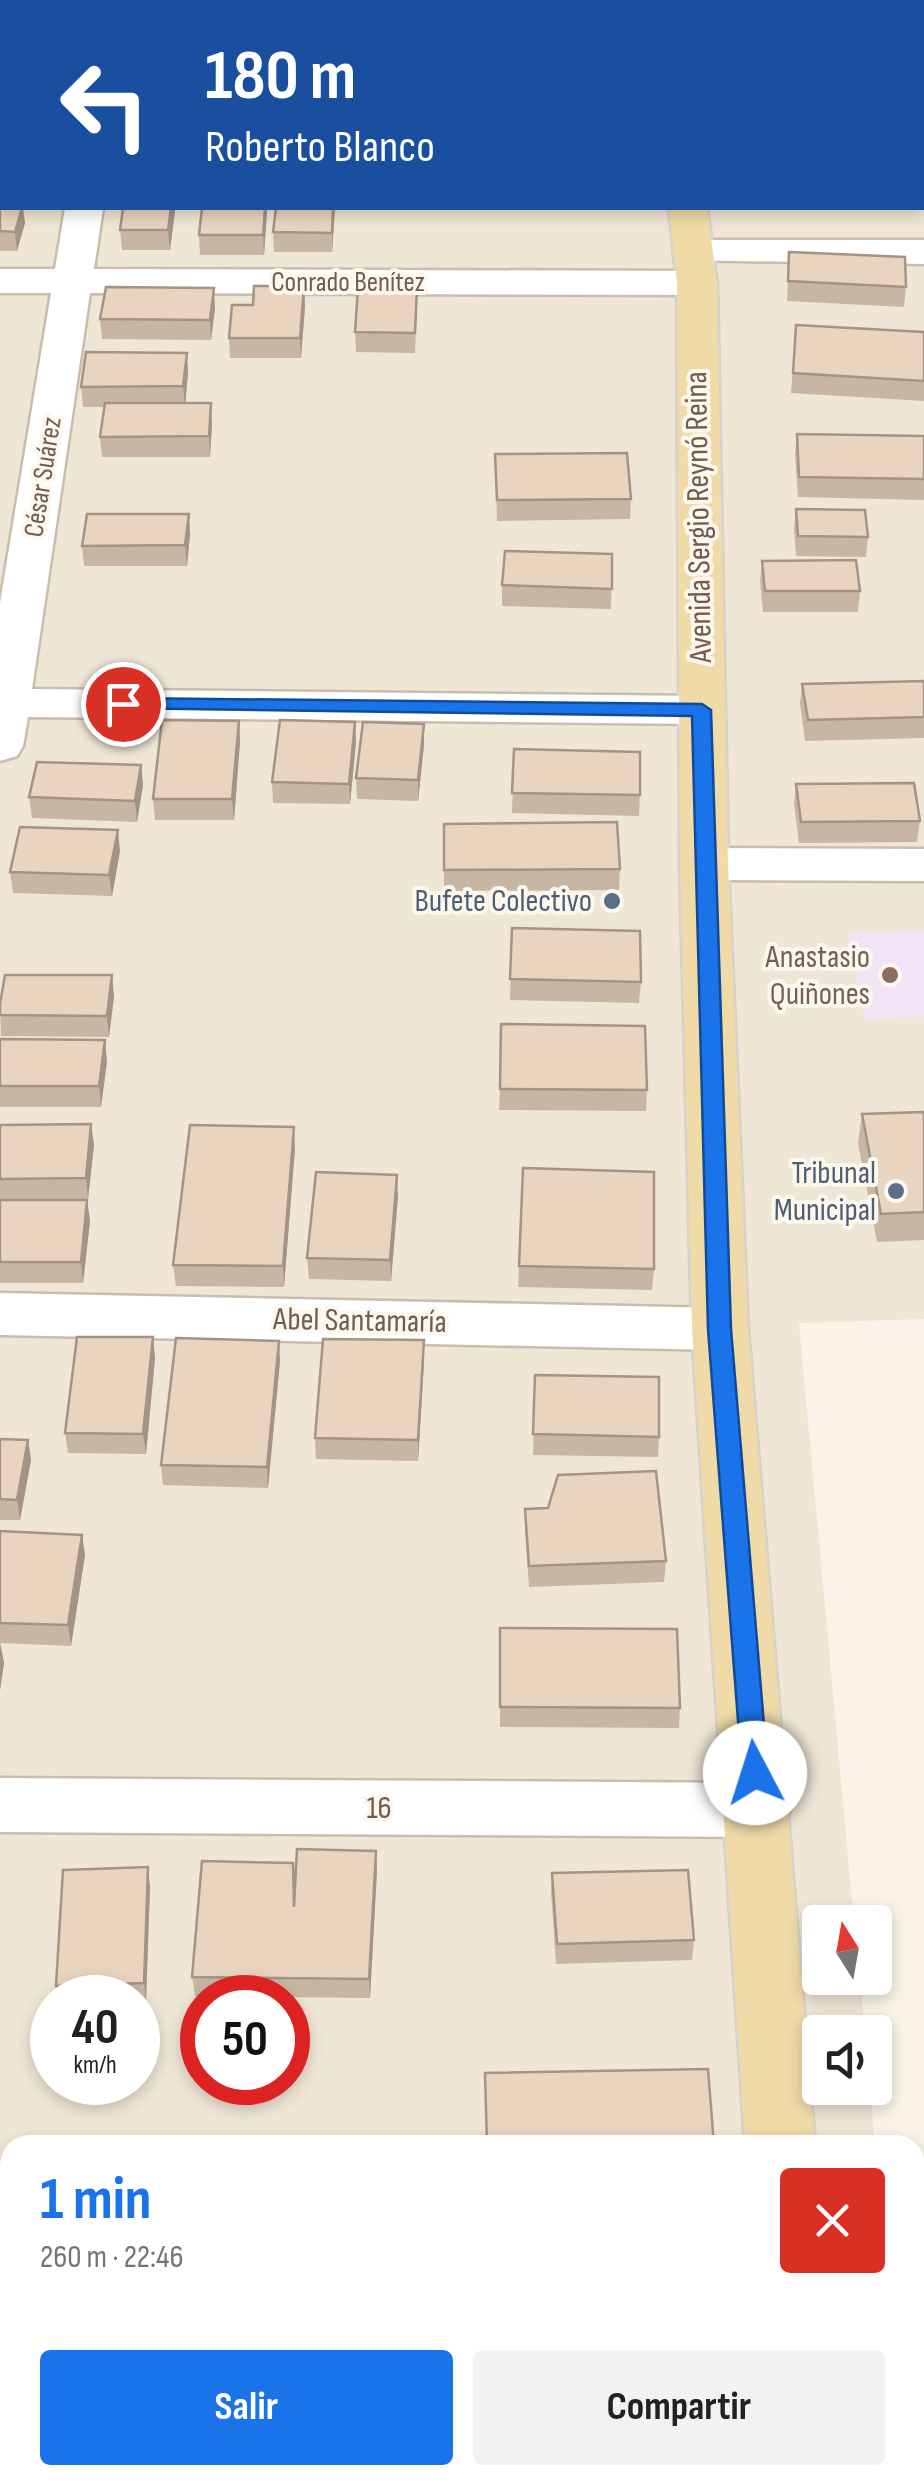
<!DOCTYPE html>
<html lang="es">
<meta charset="utf-8">
<style>
body{margin:0;font-family:"Sofia Sans Condensed",sans-serif;background:#f2f2f2;color:#202124;height:100vh;display:flex;flex-direction:column;font-size:38px;white-space:nowrap}
*{box-sizing:border-box;margin:0}
p{font-size:32px;color:#757577}
.icon{flex:none;width:55px;height:55px;fill:none;stroke:currentColor;stroke-width:2;stroke-linecap:round;stroke-linejoin:round}
.map{position:relative;flex:1;overflow:hidden}
.side{position:absolute;left:0px;top:2135px;width:925px;height:350px;display:flex;flex-direction:column;background:#fff;border-radius:30px 30px 0 0;box-shadow:0 5px 15px #0003}
.side>*{flex:none}
.banner{position:absolute;left:0px;top:0px;width:925px;height:210px;box-shadow:0 5px 15px #0003;background:#1a4fa0;color:#fff;overflow:hidden}
.needle{width:65px;rotate:349deg}
.buttons{position:absolute;left:802px;top:1905px;display:grid;gap:20px}
.buttons a{display:grid;place-items:center;width:90px;height:90px;border-radius:10px;background:#fff;box-shadow:0 5px 15px #0003;font-size:50px}
.speed{position:absolute;left:30px;top:1975px;display:flex;gap:20px;font-size:50px;font-weight:700;text-align:center}
.speed>*{display:grid;place-content:center;width:130px;height:130px;border-radius:50%;background:#fff;box-shadow:0 5px 15px #0003;line-height:1}
.speed small{font-size:25px;font-weight:400}
.speed .limit{border:15px solid #d22;background:#fff;color:#111}
.pin{position:absolute;display:grid;place-items:center;width:85px;height:85px;color:#fff;margin:-42px;border:5px solid #fff;border-radius:50%;box-shadow:0 2px 10px #0007}
.me{position:absolute;width:110px;margin:-55px;rotate:355deg;stroke-linejoin:round;filter:drop-shadow(0 0 8px #0008)}
.turn{display:flex;align-items:center;gap:35px;height:210px;padding:0 40px;font-size:45px}
.turn .icon{width:130px;height:130px;stroke-width:2.5}
.turn b{display:block;font-size:70px;line-height:85px}
.round{display:grid;place-items:center;flex:none;width:105px;height:105px;border-radius:10px;background:#f2f2f2}
.headline{display:flex;align-items:center;justify-content:space-between;height:170px;padding:0 40px}
h1{font-size:60px;font-weight:700;line-height:75px;color:#1a73e8}
.cta{display:flex;gap:20px;margin-top:auto;padding:20px 40px}
.cta a{flex:1;height:115px;border-radius:10px;background:#1a73e8;color:#fff;font-size:40px;font-weight:700;line-height:115px;text-align:center}
.cta a+a{background:#f2f2f2;color:#202124}
.map>svg:first-child{display:block}
.residential{fill:#f0e6d6;fill-rule:evenodd}
.education{fill:#f0e4f6}
.lines{fill:none;stroke-linecap:round;stroke-linejoin:round}
.minor-casing{stroke:#cabcae;stroke-width:5}
.major-casing{stroke:#d7d2ce;stroke-width:5}
.minor{fill:#fff;fill-rule:evenodd}
.major{fill:#f0daa8;fill-rule:evenodd}
.wall{fill:#c8b6a5}
.shaded-wall{fill:#a39486}
.building{fill:#e9d4c0;stroke:#a39486;stroke-width:2.5}
.route{fill:#1a73e8;stroke:#114b97;stroke-width:2.5}
.service-dot{fill:#5c6f8a;stroke:#fdf8ed;stroke-width:4}
.education-dot{fill:#8d6e63;stroke:#fdf8ed;stroke-width:4}
.labels{text-anchor:middle;dominant-baseline:central;stroke-width:8;stroke-linejoin:round;paint-order:stroke}
.far-street-label{font-size:28px;fill:#705d4f;stroke:#fdf8ed}
.street-label{font-size:32px;fill:#705d4f;stroke:#fdf8ed}
.service-label{font-size:32px;fill:#4e5e75;stroke:#fdf8ed;text-anchor:end}
.education-label{font-size:32px;fill:#785e54;stroke:#fdf8ed;text-anchor:end}
</style>
<div class="map">
<svg width="924" height="2485" viewBox="0 0 924 2485">
<rect width="100%" height="100%" fill="#f9f4e7"/>
<!-- residential -->
<path class="residential" d="M0 0H924V1319L799 1323 854 1922H820V1978H860L865 2032H820V2088H870L875 2145H10V2475H905L906 2485H0ZM2 2H922V208H2ZM52 1998H138V2082H52ZM202 1998H288V2082H202Z"/>
<!-- education -->
<path class="education" d="M924 930V1017L864 1019 848 933Z"/>
<g class="lines">
<defs>
<path id="minor" d="M569 0H616L617 2H570Z
M65 208H103L94 269 697 271 711 275 717 283 711 291 697 295 90 293 32 689 702 696 718 700 725 710 718 720 702 724 28 717 23 746 17 756 0 761V603L51 293H0V269H55Z
M694 240H924V264L680 260 675 252 680 244Z
M704 848 924 849V881L704 880 687 875 680 864 687 853Z
M0 1293 720 1308 740 1314 748 1329 740 1344 720 1350 0 1335Z
M0 1778 758 1783 781 1791 790 1810 781 1829 758 1837 0 1832Z"/>
<path id="major" d="M643 0H677V2H643Z
M669 208H707L717 283 728 864 748 1329 815 2145H745L692 1329 680 864 677 283Z
M763 2475H839L840 2485H764Z"/>
</defs>
<!-- minor casing -->
<use href="#minor" class="minor-casing"/>
<!-- major casing -->
<use href="#major" class="major-casing"/>
<!-- minor -->
<use href="#minor" class="minor"/>
<!-- major -->
<use href="#major" class="major"/>
</g>
<!-- wall -->
<path class="wall" d="M0 0 2 2V54H0Z
M721 0H820V2H723Z
M0 62H2V124H0Z
M0 203 25 223 17 251H0Z
M202 208H267L264 255H200L199 235Z
M276 208H335L332 252H274L273 232Z
M175 211 170 250H122L120 230Z
M789 252 906 287 904 307 787 301Z
M304 286 305 306 301 358H230L229 338 253 305Z
M417 307 415 353 356 352 355 332Z
M215 308 211 340 102 339 100 319Z
M796 325 924 332V401L791 393Z
M187 353 188 373 185 403 212 423 210 457H102L100 437 104 407H83L81 387Z
M797 434 924 436V500L798 497 795 454Z
M495 454 631 499 630 519 497 521Z
M796 509 868 537 866 557 796 556 794 529Z
M189 514 190 534 187 566H84L82 546Z
M612 554 611 609 502 606V585Z
M762 561 860 591 858 612H763L760 581Z
M924 681V738L805 741 800 704 802 684Z
M239 721 240 742 234 820H155L153 799Z
M355 722 356 742 350 804 273 803 272 782Z
M424 745 418 801 357 799 356 778Z
M514 749 640 795 639 816 512 813Z
M141 765 143 785 137 822 32 818 29 797Z
M796 784 920 821 917 842 799 843 794 804Z
M444 824 620 869 619 890 444 891Z
M120 851 112 896 13 893 10 872Z
M512 928 641 982 639 1003 510 1000Z
M114 996 109 1037 1 1036 0 1004Z
M0 1039 107 1061 101 1107H0Z
M500 1089 647 1090 646 1111 499 1110Z
M924 1112V1240L877 1242 858 1143 862 1114Z
M0 1125 94 1145 88 1199 31 1200H87L90 1221 83 1283H0Z
M295 1148 284 1287 176 1286 173 1265Z
M523 1168 654 1269 652 1290 518 1287Z
M398 1196 391 1281 309 1279 307 1258Z
M153 1337 155 1358 146 1454 68 1453 65 1433Z
M424 1340V1361L418 1461 316 1459 315 1438Z
M280 1361 268 1488 163 1485 161 1465Z
M535 1375 659 1437 658 1457 533 1455Z
M0 1439 28 1440 31 1460 20 1520H0Z
M525 1509 666 1561 664 1582 529 1587 525 1530Z
M0 1531 82 1535 85 1555 71 1646 0 1643 4 1663 0 1690Z
M500 1628 680 1708 679 1728 500 1727Z
M377 1870 370 1998 195 1996 192 1977 295 1887Z
M552 1873 694 1940 692 1960 556 1964 551 1892Z
M150 1887 146 2002H138V1998H58L56 1986Z"/>
<!-- shaded-wall -->
<path class="shaded-wall" d="M22 208H23L25 223 17 251 15 232Z
M171 208H175V211L170 250 168 230Z
M265 208H267V213L264 255 263 235Z
M333 208H335L332 252V233Z
M304 286 305 306 301 358 300 338Z
M214 288 215 308 211 340 210 320Z
M187 353 188 373 185 407 183 386Z
M211 403 212 423 210 457 209 436Z
M189 514 190 534 187 566 185 545Z
M239 721 240 742 234 820 232 799Z
M355 722 356 742 350 804 349 784Z
M424 724V745L418 801V780Z
M141 765 143 785 137 822 135 801Z
M118 830 120 851 112 896 109 875Z
M112 975 114 996 109 1037 107 1016Z
M105 1040 107 1061 101 1107 99 1086Z
M91 1124 94 1145 88 1199 86 1178Z
M294 1127 295 1148 284 1287 283 1266Z
M397 1175 398 1196 391 1281 390 1260Z
M87 1200 90 1221 83 1283 81 1262Z
M153 1337 155 1358 146 1454 143 1434Z
M424 1340V1361L418 1461V1440Z
M279 1341 280 1361 268 1488 267 1467Z
M28 1440 31 1460 20 1520 17 1500Z
M82 1535 85 1555 71 1646 68 1625Z
M0 1643 4 1663 0 1690Z
M376 1851 377 1870 370 1998 369 1979Z
M148 1867 150 1887 146 2002 144 1983Z"/>
<!-- building -->
<path class="building" d="M0 0H75V2H2V10H0Z
M208 0H225L238 2H205Z
M237 0H330L327 2H251Z
M0 13H2V35H0Z
M922 60H924V102H922Z
M0 62H2V81H0Z
M0 85H2V105H0Z
M0 203H2V208H22L15 232 0 231Z
M123 208H171L168 230H120Z
M202 208H265L263 235H199Z
M276 208H333L332 233 273 232Z
M789 252 905 257 906 287 788 281Z
M254 286H304L300 338H229L232 305H253Z
M106 287 214 288 210 320 100 319Z
M358 287H417L415 333 355 332Z
M796 325 924 332V381L793 373Z
M86 352 187 353 183 386 81 387Z
M105 403H211L209 436 100 437Z
M797 434 924 436V479L799 477Z
M627 453 631 499 497 500 495 454Z
M796 509 865 510 868 537 798 536Z
M87 514H189L185 545 82 546Z
M505 551 612 554V589L502 585Z
M856 560 860 591H765L762 561Z
M924 681V717L808 720 802 684Z
M162 720 239 721 232 799H153Z
M280 720 355 722 349 784 272 782Z
M363 722 424 724 418 780 356 778Z
M514 749 640 752V795L512 793Z
M37 762 141 765 135 801 29 797Z
M914 783 920 821 801 822 796 784Z
M617 822 620 869 444 870V824Z
M20 827 118 830 109 875 10 872Z
M512 928 640 931 641 982 510 979Z
M5 975H112L107 1016 0 1015V1004Z
M501 1024 645 1026 647 1090 500 1089Z
M0 1039 105 1040 99 1086H0Z
M924 1112V1212L881 1214 862 1114Z
M91 1124 86 1178 0 1179V1125Z
M190 1125 294 1127 283 1266 173 1265Z
M523 1168 654 1172V1269L519 1266Z
M316 1172 397 1175 390 1260 307 1258Z
M0 1200H87L81 1262H0Z
M77 1337H153L143 1434 65 1433Z
M176 1338 279 1341 267 1467 161 1465Z
M323 1339 424 1340 418 1440 315 1438Z
M535 1375 659 1377V1437L533 1434Z
M0 1439 28 1440 17 1500 0 1499Z
M656 1471 666 1561 529 1566 525 1509 548 1508 558 1475Z
M0 1531 82 1535 68 1625 0 1623Z
M500 1628 677 1629 680 1708 500 1707Z
M297 1849 376 1851 369 1979 192 1977 202 1861 293 1863 294 1907Z
M148 1867 144 1983 56 1986 63 1870Z
M688 1870 694 1940 557 1944 552 1873Z
M708 2069 714 2145H487L485 2073Z
M558 2475H717L718 2485H558Z"/>
<!-- route -->
<path class="route" d="M123 698 702 704 711 710 731 1329 768 1773 764 1781H746L742 1773 708 1329 692 716 116 708 113 704Z"/>
<!-- markers -->
<g class="service-dot">
<circle cx="612" cy="901" r="10"/>
<circle cx="896" cy="1191" r="10"/>
</g>
<circle class="education-dot" cx="890" cy="975" r="10"/>
<g class="labels">
<!-- far-street labels -->
<g class="far-street-label">
<text x="348" y="282">Conrado Benítez</text>
<text transform="translate(43 477) rotate(-81)">César Suárez</text>
</g>
<!-- street labels -->
<g class="street-label">
<text transform="translate(699 517) rotate(-91)">Avenida Sergio Reynó Reina</text>
<text transform="translate(360 1321) rotate(1)">Abel Santamaría</text>
<text x="379" y="1808">16</text>
</g>
<!-- service labels -->
<g class="service-label">
<text x="592" y="901">Bufete Colectivo</text>
<text x="876" y="1173">Tribunal<tspan x="876" dy="37">Municipal</tspan></text>
</g>
<!-- education labels -->
<g class="education-label">
<text x="870" y="957">Anastasio<tspan x="870" dy="37">Quiñones</tspan></text>
</g>
</g>
</svg>
<div class="buttons">
<a><svg class="needle" viewBox="-14 -14 28 28"><path d="M0-13l5 13h-10z" fill="#e53935"/><path d="M0 13l5-13h-10z" fill="#757577"/></svg></a>
<a><svg class="icon" aria-label="sound" viewBox="0 0 24 24"><path d="M4 9h4l5-4v14l-5-4H4zM17 9q2 3 0 6"/></svg></a>
</div>
<div class="speed"><div>40<small>km/h</small></div><div class="limit">50</div></div>
<div class="pin" style="left:123px;top:704px;background:#d93025"><svg class="icon" aria-label="arrive" viewBox="0 0 24 24"><path d="M6 21V4h12l-3 4 3 4H6"/></svg></div>
<svg class="me" style="left:755px;top:1773px" viewBox="-20 -20 40 40"><circle r="19" fill="#fff"/><path d="M0-13L10 11 0 6-10 11z" fill="#1a73e8"/></svg>
<div class="banner">
<div class="turn"><svg class="icon" aria-label="left" viewBox="0 0 24 24"><path d="M17 20v-9H6M10 6l-5 5 5 5"/></svg><div><b>180 m</b>Roberto Blanco</div></div>
</div>
<section class="side">
<div class="headline"><div><h1>1 min</h1><p>260 m · 22:46</p></div><a class="round" style="background:#d93025;color:#fff"><svg class="icon" aria-label="close" viewBox="0 0 24 24"><path d="M6 6l12 12M18 6L6 18"/></svg></a></div>
<div class="cta"><a>Salir</a><a>Compartir</a></div>
</section>
</div>
